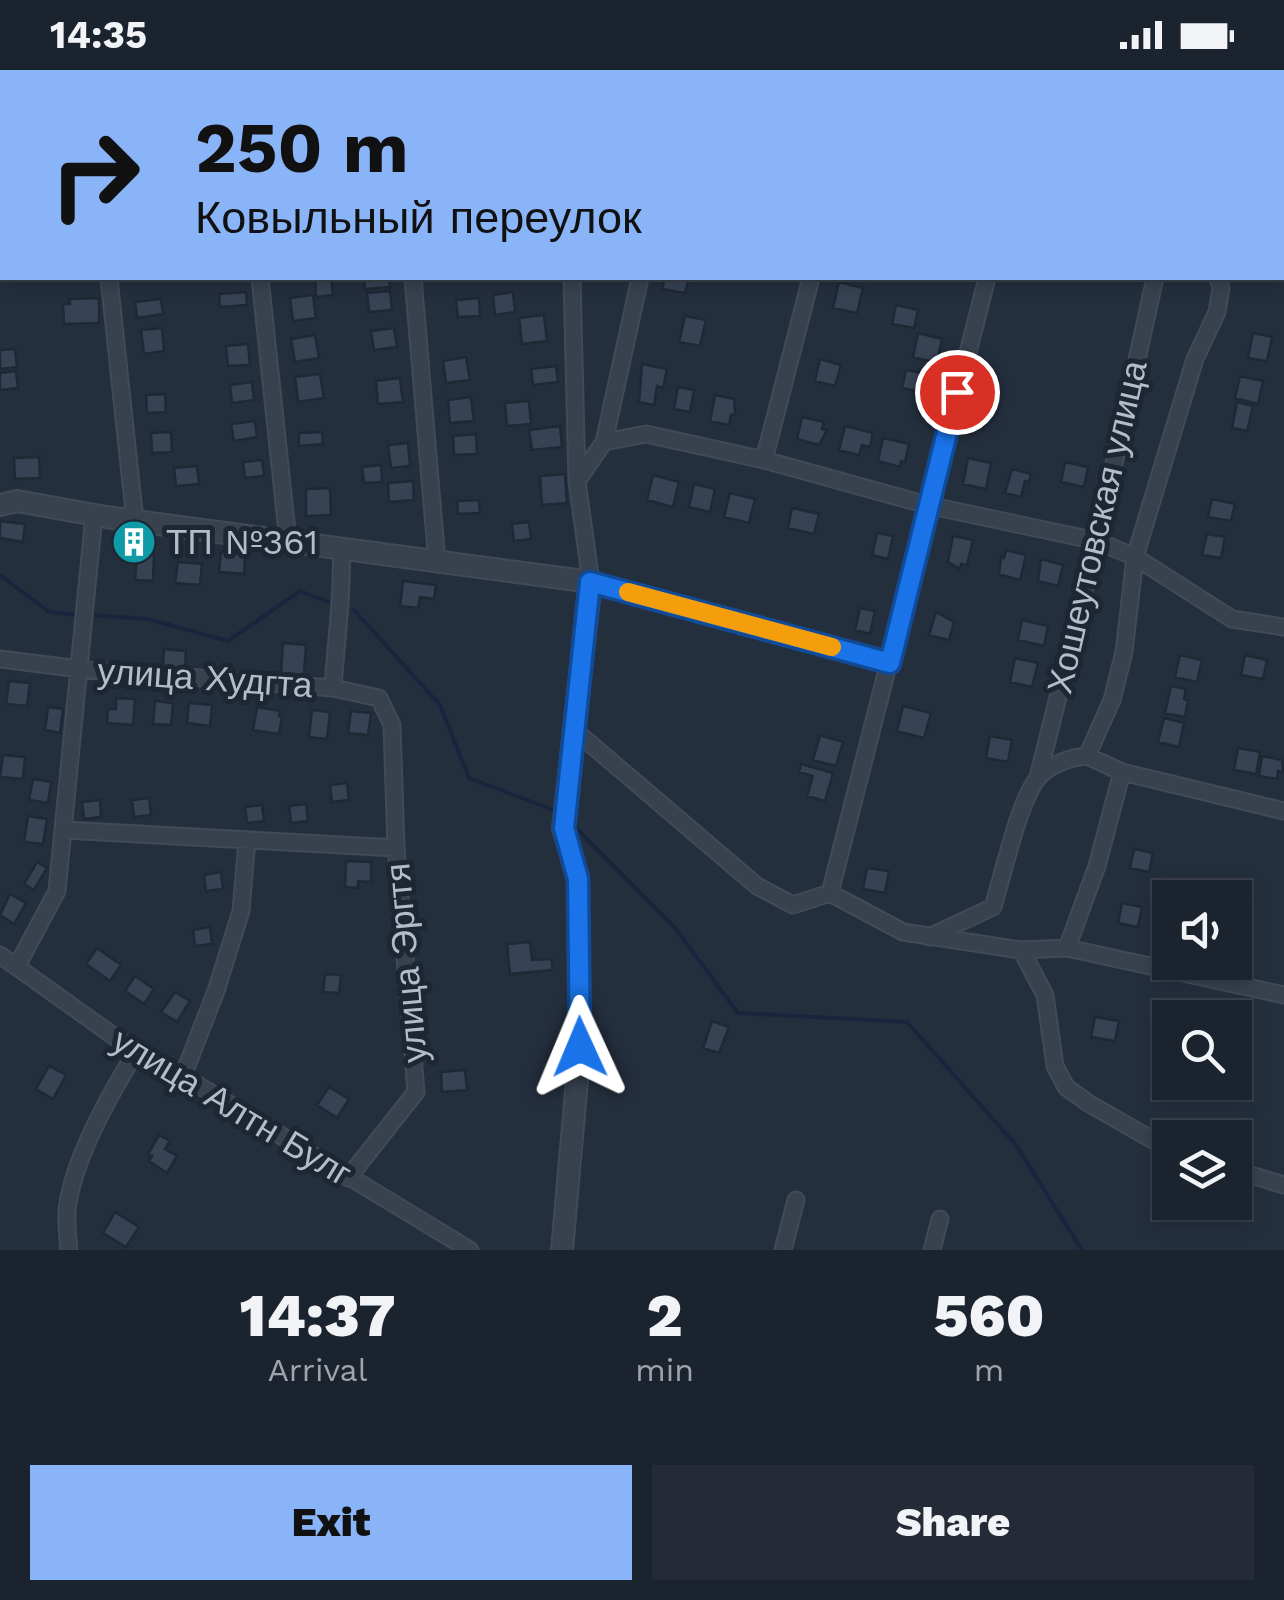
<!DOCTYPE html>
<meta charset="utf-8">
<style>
body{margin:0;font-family:"Work Sans",sans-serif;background:#242b36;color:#f1f3f6;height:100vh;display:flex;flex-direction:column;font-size:38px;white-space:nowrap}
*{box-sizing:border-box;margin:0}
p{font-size:32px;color:#a0a4aa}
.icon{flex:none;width:55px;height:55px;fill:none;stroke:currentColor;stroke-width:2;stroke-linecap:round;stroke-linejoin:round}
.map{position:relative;height:1180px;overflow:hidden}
.panel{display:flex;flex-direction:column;background:#1b232e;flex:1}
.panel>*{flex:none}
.guide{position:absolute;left:0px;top:0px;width:1285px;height:210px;box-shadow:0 5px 15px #0003,0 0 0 2px #39404a;background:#8ab4f8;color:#111;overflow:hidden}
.buttons{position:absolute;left:1152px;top:810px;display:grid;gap:20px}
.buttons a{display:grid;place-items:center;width:100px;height:100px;border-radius:0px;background:#1b232e;box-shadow:0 5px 15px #0003,0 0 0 2px #39404a;font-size:50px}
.pin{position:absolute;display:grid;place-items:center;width:85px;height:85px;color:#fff;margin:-42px;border:5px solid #fff;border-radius:50%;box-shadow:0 2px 10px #0007}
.me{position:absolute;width:110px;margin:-55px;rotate:359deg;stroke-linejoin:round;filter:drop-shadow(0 0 8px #0008)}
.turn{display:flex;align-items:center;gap:35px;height:210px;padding:0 30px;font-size:45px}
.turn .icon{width:130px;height:130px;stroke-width:2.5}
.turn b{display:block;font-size:70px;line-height:85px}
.eta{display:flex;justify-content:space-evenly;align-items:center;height:170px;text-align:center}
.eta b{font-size:60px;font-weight:800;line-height:70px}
.action{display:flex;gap:20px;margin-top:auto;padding:20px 30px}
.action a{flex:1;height:115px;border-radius:0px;background:#8ab4f8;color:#111;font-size:40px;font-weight:800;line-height:115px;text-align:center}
.action a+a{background:#242b36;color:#f1f3f6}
.status{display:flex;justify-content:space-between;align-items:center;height:70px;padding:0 50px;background:#1b232e;direction:ltr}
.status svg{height:28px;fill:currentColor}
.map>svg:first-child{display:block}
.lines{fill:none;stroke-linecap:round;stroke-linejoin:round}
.stream{stroke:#17263c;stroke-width:4}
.building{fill:#364354;stroke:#1f2835;stroke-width:2.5}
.minor-casing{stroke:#414a57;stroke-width:19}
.tertiary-casing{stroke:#414a57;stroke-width:24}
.minor{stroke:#38414e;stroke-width:15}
.tertiary{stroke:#38414e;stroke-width:20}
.route-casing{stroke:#114b97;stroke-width:25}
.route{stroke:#1a73e8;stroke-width:18}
.slow{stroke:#f59e0b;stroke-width:18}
.labels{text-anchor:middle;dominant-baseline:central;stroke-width:10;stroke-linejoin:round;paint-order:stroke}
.street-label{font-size:35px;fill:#b4bcc9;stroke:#1d2633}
.poi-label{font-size:35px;fill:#b4bcc9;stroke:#1d2633;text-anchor:start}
</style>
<div class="status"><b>14:35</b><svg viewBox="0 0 49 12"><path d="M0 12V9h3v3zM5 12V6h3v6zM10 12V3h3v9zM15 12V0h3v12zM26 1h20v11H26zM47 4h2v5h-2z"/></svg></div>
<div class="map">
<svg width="1284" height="1180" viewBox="0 0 1284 1180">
<rect width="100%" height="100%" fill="#242f3e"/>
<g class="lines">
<!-- stream -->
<path class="stream" d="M0 505 49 542 81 545
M354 540 440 635 469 708 556 741
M90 545 148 549 228 571 300 521 329 532
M572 754 675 858 738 943 907 952 1016 1075 1082 1180"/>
</g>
<!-- building -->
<path class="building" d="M315 208H331L333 225 316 227Z
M364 208H389L390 217 365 219Z
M665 208H689L685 223 662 219Z
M839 212 863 218 857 243 833 238Z
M390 221 392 240 369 242 367 223Z
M246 222 247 235 220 237 219 224Z
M513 222 515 242 495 245 493 225Z
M313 225 316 248 293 251 290 228Z
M99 228V253L64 254 63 234H70L69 229Z
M479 228 480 246 458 247 456 230Z
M161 229 163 244 137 248 135 232Z
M896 235 918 240 914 258 892 254Z
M544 245 547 271 522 274 519 248Z
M685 246 706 250 700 276 679 272Z
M162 258 164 281 144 284 141 260Z
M394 258 397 277 374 280 371 261Z
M918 263 942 269 937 293 913 287Z
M1253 263 1272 267 1267 291 1248 288Z
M315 265 319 288 295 292 291 269Z
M248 274 250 295 228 296 226 276Z
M15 279 17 297 0 299V280Z
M466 287 470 310 446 313 443 291Z
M820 289 841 295 835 316 815 311Z
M642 294 667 299 663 318 657 316 654 335 639 332Z
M556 296 558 312 533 315 531 299Z
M906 300 933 305 929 324 902 318Z
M16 301 18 318 0 320V303Z
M320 304 324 328 298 332 295 307Z
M1240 306 1263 311 1258 334 1235 328Z
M400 308 403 332 378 334 376 311Z
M252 312 254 330 232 333 230 315Z
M678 317 694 320 690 342 674 339Z
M165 324 166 342 147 343 146 325Z
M715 325 734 329 735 344 731 345 729 355 710 351Z
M471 327 474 351 450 353 448 330Z
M529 331 531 354 507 356 505 333Z
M1237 332 1253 336 1247 361 1232 358Z
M802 347 824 352 822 359 827 360 819 375 797 369Z
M255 351 257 367 234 371 231 354Z
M560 356 562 377 532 380 529 360Z
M845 356 873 363 870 377 862 375 859 385 839 380Z
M171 362 172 382 152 383 151 363Z
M322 362 323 374 299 376V363Z
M476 364 477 384 454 385 453 366Z
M883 368 909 374 905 392 901 391 900 397 878 391Z
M408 373 410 396 391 398 388 375Z
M39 387 40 408 15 409 14 388Z
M968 388 991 393 986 419 963 414Z
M262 390 264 406 245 408 243 392Z
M1065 392 1088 397 1084 417 1061 412Z
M381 395 382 412 364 413 362 397Z
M197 396 199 414 176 416 174 398Z
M1012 399 1031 404 1029 412 1025 411 1021 427 1005 423Z
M565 404 567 433 542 435 540 406Z
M653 405 679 412 673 437 647 430Z
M413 411 414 430 389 432 388 413Z
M694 414 715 419 710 442 689 437Z
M330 418 331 445 306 446V419Z
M730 423 755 429 749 453 724 447Z
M1212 429 1235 434 1231 451 1208 447Z
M479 430 480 443 458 444 457 431Z
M792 438 819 444 814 464 788 458Z
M0 451 25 454 23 472 0 468Z
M529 452 531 469 514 471 512 454Z
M877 463 893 466 888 489 872 485Z
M1207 464 1225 467 1221 488 1202 485Z
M953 466 973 470 967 495 961 494 960 499 948 492Z
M1006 480 1026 485 1020 510 999 504 1001 487 1004 488Z
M221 482 245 484 244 504 219 502Z
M137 483 154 485 153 511 135 510Z
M1041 489 1063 495 1058 516 1038 511Z
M178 492 202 494 200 515 175 513Z
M403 511 436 515 434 529 420 527 418 538 400 536Z
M860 538 875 541 870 564 855 560Z
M936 542 954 552 949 570 929 565Z
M1022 550 1048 556 1044 576 1018 570Z
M283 573 306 575 304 605 281 603Z
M164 579 186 581 185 598 163 596Z
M1180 585 1202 590 1197 612 1175 607Z
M1245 585 1267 590 1263 609 1241 605Z
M1015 588 1038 593 1032 617 1010 612Z
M9 611 30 613 27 636 6 634Z
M1171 616 1186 619 1184 629 1188 630 1185 647 1165 643Z
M116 628 135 629 133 655 107 653 108 639H116Z
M155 631 173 633 171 655 153 654Z
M189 633 212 635 210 656 187 653Z
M903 636 931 643 924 668 897 661Z
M48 637 63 639 60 663 45 660Z
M257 637 280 641 279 646 282 647 279 664 253 660Z
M312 640 330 642 327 669 309 667Z
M351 641 371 643 368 665 348 663Z
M1164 648 1184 653 1179 677 1158 672Z
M820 665 843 672 836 696 813 690Z
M990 666 1012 670 1008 692 986 688Z
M1238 678 1260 682 1256 704 1234 700Z
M3 685 25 687 23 709 0 707Z
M1262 686 1282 690 1283 702 1278 701 1277 709 1259 706Z
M801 694 833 703 825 731 807 726 813 706 799 702Z
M33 709 51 712 48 733 29 730Z
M347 713 349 730 332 732 330 715Z
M149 728 151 745 134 747 132 730Z
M100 730 101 747 84 749 82 732Z
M306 734 308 751 291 753 289 736Z
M262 735 264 751 247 753 245 737Z
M28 746 47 749 43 774 24 772Z
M1134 779 1153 783 1149 802 1130 798Z
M346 791 371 792V812L358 811V818L345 817Z
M37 792 47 798 34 820 24 814Z
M867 798 889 801 885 823 863 819Z
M221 802 223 819 206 821 204 805Z
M1231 823 1253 827 1250 844 1235 841V828H1231Z
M10 824 26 833 14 854 0 845Z
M1122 833 1142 837 1138 857 1118 853Z
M210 857 212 874 195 876 193 860Z
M530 872 532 890 552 889V900L510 904 507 874Z
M97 878 121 895 110 911 86 894Z
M325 904 341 905 339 923 323 922Z
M135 906 154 919 144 934 125 921Z
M175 922 190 931 177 952 161 942Z
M1095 947 1119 951 1115 971 1091 967Z
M712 951 729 957 719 983 703 978Z
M49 996 66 1005 53 1029 36 1019Z
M465 1000 467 1020 442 1022 441 1002Z
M329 1017 349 1029 337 1048 317 1035Z
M1188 1050 1210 1053 1207 1068H1185Z
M159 1065 170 1071 165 1079 177 1086 167 1103 149 1091 152 1086 148 1084Z
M115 1142 139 1157 126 1177 103 1163Z"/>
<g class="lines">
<defs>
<path id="minor" d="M89 0V2
M239 0V2
M393 0V2
M545 0V2
M686 2 687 0
M864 2 865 0
M1040 2 1041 0
M1200 2V0
M109 208 135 451
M260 208 288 471
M413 208 437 492
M572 208 577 411
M640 208 604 372 577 411 591 512 889 593
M604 372 646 364 764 390 927 435 1097 471 1135 487 1232 549 1284 557
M764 390 811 208
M0 589 80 599 333 618 379 628 392 655 396 778 416 1022 348 1108
M333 618C336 571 343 525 341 478
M573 659 757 816 793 835 830 823 903 862 1021 880 1067 878 1284 925
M1122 702 1284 741
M1038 707 1097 471 1155 208
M65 760 396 778
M830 823 987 208
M929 867 993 837C1003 805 1018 734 1037 709 1048 695 1071 687 1087 686
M1067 878 1097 796 1122 702 1087 686 1112 630 1124 582 1135 487 1195 289 1217 242 1221 218 1218 208
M1021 880 1045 925 1055 996 1066 1017 1088 1033 1170 1080
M0 885 136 982 183 1006 470 1180
M17 896 57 821 93 455 92 444
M183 1006 216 921 241 841 247 770
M1235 1100 1284 1115
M69 1180C68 1165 65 1147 68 1133 76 1084 110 1024 136 982
M783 1180 796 1130
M932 1180 940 1149"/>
<path id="tertiary" d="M0 435 17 431 106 447 591 512 563 758 578 809 580 977 562 1180"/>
</defs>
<!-- minor casing -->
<use href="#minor" class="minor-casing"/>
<!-- tertiary casing -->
<use href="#tertiary" class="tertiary-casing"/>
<!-- minor -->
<use href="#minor" class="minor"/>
<!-- tertiary -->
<use href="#tertiary" class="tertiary"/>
</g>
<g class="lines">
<defs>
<path id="route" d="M580 977 578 809 564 758 590 512 890 593 957 322"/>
</defs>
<!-- route casing -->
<use href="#route" class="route-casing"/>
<!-- route -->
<use href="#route" class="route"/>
<!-- slow -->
<path class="slow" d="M628 522 832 577"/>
</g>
<!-- icons -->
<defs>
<symbol id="building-disc" viewBox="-11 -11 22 22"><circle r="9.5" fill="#0f9aa8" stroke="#1d2633"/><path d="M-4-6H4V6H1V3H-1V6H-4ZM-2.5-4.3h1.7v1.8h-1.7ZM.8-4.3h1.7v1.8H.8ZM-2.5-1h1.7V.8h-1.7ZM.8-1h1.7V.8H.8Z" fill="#fff"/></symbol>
</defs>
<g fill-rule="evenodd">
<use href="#building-disc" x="109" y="447" width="50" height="50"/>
</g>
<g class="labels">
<!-- street labels -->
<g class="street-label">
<text transform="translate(1097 457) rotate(-77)">Хошеутовская улица</text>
<text transform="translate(205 608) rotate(4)">улица Худгта</text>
<text transform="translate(406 893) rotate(-95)">улица Эргтя</text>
<text transform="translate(232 1037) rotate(31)">улица Алтн Булг</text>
</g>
<!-- poi labels -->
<g class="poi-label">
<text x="166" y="472">ТП №361</text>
</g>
</g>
</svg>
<div class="buttons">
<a><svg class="icon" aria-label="sound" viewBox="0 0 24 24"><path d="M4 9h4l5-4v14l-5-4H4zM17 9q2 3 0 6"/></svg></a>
<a><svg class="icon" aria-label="search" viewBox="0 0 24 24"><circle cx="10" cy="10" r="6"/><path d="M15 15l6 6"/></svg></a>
<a><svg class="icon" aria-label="layers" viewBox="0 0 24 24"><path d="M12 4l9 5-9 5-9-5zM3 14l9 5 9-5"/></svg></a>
</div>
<div class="pin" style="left:957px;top:322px;background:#d93025"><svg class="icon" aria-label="arrive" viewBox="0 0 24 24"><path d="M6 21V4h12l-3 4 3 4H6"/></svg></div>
<svg class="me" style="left:580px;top:977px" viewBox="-20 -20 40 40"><path d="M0-17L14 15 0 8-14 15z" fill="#1a73e8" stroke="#fff" stroke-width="4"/></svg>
<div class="guide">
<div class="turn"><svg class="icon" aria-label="right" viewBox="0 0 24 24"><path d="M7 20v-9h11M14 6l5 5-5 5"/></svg><div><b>250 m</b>Ковыльный переулок</div></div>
</div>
</div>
<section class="panel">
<div class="eta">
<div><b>14:37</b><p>Arrival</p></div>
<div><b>2</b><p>min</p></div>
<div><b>560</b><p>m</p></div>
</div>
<div class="action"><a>Exit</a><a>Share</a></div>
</section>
